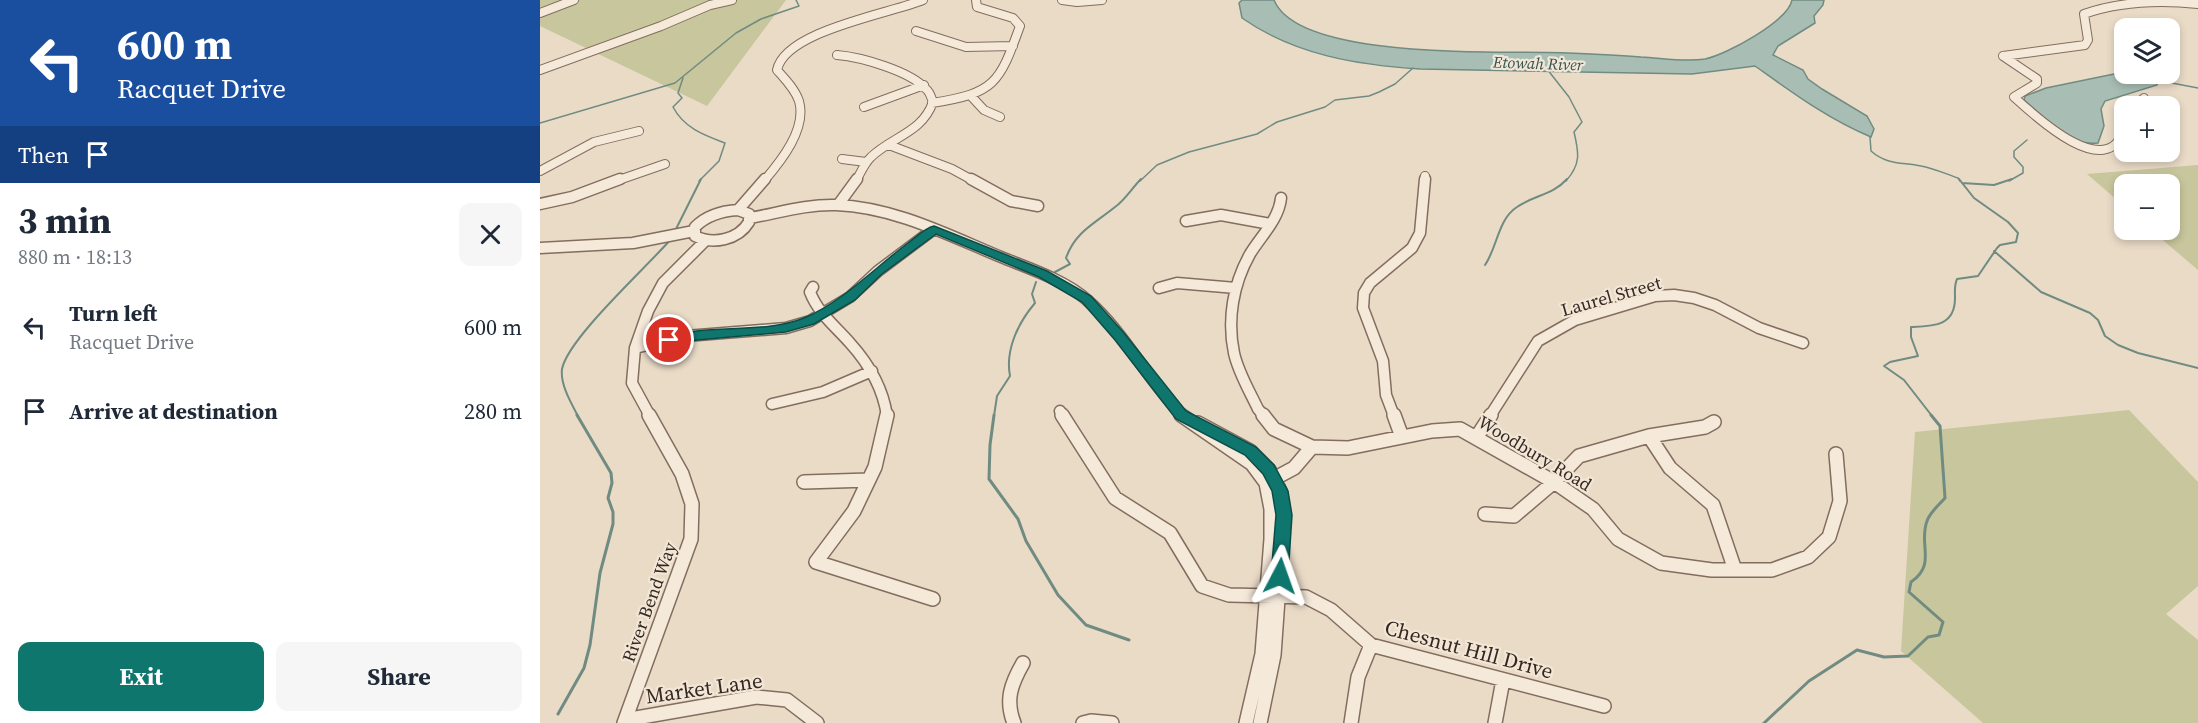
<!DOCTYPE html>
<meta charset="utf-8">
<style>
body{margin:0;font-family:"Source Serif 4",serif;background:#f6f6f7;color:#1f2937;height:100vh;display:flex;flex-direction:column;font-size:22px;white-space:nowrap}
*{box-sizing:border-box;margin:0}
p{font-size:20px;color:#747a83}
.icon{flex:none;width:33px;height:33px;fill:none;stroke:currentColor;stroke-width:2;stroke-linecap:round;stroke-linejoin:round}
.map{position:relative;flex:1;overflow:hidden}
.details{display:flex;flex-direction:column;background:#fff;width:540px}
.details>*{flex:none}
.top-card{background:#1a4fa0;color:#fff;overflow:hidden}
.tools{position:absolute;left:1574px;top:18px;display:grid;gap:12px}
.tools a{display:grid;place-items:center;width:66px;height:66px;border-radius:12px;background:#fff;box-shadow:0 3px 9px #0003;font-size:30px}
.pin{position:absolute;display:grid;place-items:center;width:51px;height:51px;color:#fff;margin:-26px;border:3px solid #fff;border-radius:50%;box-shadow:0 2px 6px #0007}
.me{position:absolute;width:66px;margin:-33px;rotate:4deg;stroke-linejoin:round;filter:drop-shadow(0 0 4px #0008)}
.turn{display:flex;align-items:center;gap:21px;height:126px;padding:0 18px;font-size:27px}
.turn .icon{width:78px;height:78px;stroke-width:2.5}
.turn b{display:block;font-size:42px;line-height:51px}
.then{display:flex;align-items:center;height:57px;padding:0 18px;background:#0003;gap:12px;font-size:22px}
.round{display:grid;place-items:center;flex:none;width:63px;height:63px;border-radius:12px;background:#f6f6f7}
.summary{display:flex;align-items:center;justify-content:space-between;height:102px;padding:0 18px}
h1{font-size:36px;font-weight:700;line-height:45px}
.action{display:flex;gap:12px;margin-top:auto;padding:12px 18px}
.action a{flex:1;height:69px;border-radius:12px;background:#0f766e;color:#fff;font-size:24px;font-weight:700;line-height:69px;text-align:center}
.action a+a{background:#f6f6f7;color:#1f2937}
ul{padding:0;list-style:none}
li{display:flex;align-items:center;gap:18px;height:84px;padding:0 18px}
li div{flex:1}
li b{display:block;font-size:22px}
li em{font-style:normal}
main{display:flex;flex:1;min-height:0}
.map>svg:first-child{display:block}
.green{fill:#c7c69c}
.water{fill:#a8beb5;stroke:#708b81;stroke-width:1.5}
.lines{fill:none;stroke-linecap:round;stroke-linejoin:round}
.stream-far2{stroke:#708b81;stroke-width:1.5}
.stream-far1{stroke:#708b81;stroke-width:2}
.stream{stroke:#708b81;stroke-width:3}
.minor-far2-casing{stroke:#836d5f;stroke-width:10}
.minor-far1-casing{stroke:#836d5f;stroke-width:13}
.minor-casing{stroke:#836d5f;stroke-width:16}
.minor-far2{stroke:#f5e9da;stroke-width:8}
.minor-far1{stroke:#f5e9da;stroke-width:10}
.minor{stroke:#f5e9da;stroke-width:13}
.route{fill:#0f766e;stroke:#0a4d48;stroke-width:1.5}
.labels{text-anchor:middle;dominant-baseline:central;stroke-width:4.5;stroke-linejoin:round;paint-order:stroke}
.far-water-label{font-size:16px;font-style:italic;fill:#32534d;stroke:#f2e6d6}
.street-label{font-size:18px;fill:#352821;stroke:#f2e6d6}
.near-street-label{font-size:21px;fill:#352821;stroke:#f2e6d6}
</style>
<main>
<section class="details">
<div class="top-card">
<div class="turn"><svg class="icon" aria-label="left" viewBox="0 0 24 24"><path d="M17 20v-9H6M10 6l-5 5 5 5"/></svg><div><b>600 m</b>Racquet Drive</div></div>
<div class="then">Then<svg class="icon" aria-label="arrive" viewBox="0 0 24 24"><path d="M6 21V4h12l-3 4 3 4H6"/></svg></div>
</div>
<div class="summary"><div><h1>3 min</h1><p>880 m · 18:13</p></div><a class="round"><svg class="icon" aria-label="close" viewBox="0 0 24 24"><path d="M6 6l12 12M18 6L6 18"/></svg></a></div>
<ul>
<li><svg class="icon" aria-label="left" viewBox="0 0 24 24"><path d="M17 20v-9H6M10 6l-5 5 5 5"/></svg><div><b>Turn left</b><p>Racquet Drive</p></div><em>600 m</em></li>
<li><svg class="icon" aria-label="arrive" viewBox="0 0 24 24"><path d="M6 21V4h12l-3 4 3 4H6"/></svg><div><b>Arrive at destination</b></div><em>280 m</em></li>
</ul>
<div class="action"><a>Exit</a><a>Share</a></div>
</section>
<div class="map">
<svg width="1658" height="723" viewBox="0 0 1658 723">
<rect width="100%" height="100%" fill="#eadbc7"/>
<!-- green -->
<path class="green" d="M0 0H246L167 106 0 26Z
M1658 165V270L1611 230H1629V184H1584V206L1547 174Z
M1589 410 1658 482V586L1626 614 1658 640V723H1443L1361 651 1375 432Z"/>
<!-- water -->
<path class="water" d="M702 0H734C759 62 969 50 1028 53 1053 54 1077 55 1101 57 1122 58 1144 62 1165 59 1186 55 1248 21 1252 0H1284L1283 5 1274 16 1275 23 1238 46 1233 55 1263 70 1268 79 1282 89 1327 116 1334 129 1331 137C1288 119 1253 93 1215 66L1152 74 880 69C817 65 755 55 702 18L699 3Z
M1574 74 1619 76 1617 85 1565 101 1561 109 1564 126 1558 143C1528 147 1505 117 1484 100L1485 96 1506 88Z"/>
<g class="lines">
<!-- stream-far2 -->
<path class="stream-far2" d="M1007 69 1029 97 1042 122 1034 132C1039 153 1041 164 1026 181
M143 78 138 93 142 98 133 107C144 128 164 135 185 143L179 161 159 181
M1616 80 1658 88
M0 123 135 83 196 33 221 19 259 6 256 0
M1330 137 1331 151C1347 165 1361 162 1381 166 1393 168 1406 174 1418 178L1420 181
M600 181 617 165 649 152 717 134 737 122 785 107 795 100 829 96 839 92 855 84 873 68
M1469 181 1483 173V167L1474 157V151L1487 140"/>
<!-- stream-far1 -->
<path class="stream-far1" d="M1422 183 1454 185 1472 179
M135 231 161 179
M1454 251 1501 292 1550 313 1558 320 1565 336 1578 345 1598 353 1658 368
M945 265C957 248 958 219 977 207 994 195 1013 195 1027 179
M515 272 530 264 526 258C535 232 554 224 575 207 585 200 592 188 601 179
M38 416C31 403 20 384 22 369 28 338 108 266 131 239
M454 416 457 396 470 376C465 350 478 323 495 303L492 294 496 282
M1392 416 1364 380 1344 366 1350 362 1378 356 1371 337V327C1394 326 1415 326 1415 298 1415 291 1414 286 1417 279L1438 276 1457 248 1460 245 1476 242 1478 233 1468 222 1434 198 1419 179"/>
<!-- stream -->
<path class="stream" d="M454 415 450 445 449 479 478 519 486 541 518 595 546 625 589 640
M18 714 44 668 50 645 60 573 73 524V512L68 498 72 483 71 473 37 415
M1224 723 1269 681 1317 650 1344 657 1368 656 1388 637 1399 635 1403 622 1369 592 1371 582C1397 564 1378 545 1387 521 1390 512 1399 505 1405 498L1400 426 1391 415"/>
<defs>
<path id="minor-far2" d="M522 0 537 2 562 0
M0 13 34 0
M376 31 426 47 473 46
M297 55C321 57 370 71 386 89 390 92 391 97 393 102 382 133 353 136 331 157 324 164 321 172 316 181
M1463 56 1545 45 1548 40 1544 14C1581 1 1619 0 1658 4
M1463 56 1497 79V83L1474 97C1495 116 1566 183 1584 130
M0 70 121 26 170 5 192 0
M431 96 444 110 460 117
M392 103C455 93 459 84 480 26L473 18 437 7 436 0
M1595 106 1604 98
M324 107 384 85
M349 145 412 169 434 181
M302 159 326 162
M0 171 54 142 99 131
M76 181 125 164
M224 181C241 161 267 129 259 101 255 89 245 79 237 70 245 31 348 14 383 0
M885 181V176"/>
<path id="minor-far1" d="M431 179 471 201 498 206
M0 204 32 197 80 179
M298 205 317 179
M198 210 225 179
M198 210 209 214V222C198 240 173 245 155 236V227C167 215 181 211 198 210Z
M210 218C238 213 267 204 296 205 354 207 408 235 461 257 488 268 525 280 547 300 585 333 608 381 643 416
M646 221 681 215 730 224
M0 248 93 243 154 231
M273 287 270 292C278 313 295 326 310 343 329 364 343 388 347 416
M619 288 637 283 696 288
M95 348 146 336 246 328 270 321 310 297 338 271 394 229
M232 404 283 392 332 371
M520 411 523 416
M110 416 92 383 95 348 108 311 123 283 165 241
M724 416 718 409C710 392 698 372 694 353 687 320 693 284 710 254 721 236 739 219 741 198
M854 416 846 395 843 361 823 308 824 293 830 283 872 248 880 233 885 179
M950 416 998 341 1035 320 1115 296 1134 295 1154 298 1175 305 1219 328 1263 343"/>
<path id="minor" d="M347 415 335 467 314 511 276 562 393 599
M522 415 575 498 630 533 662 586 689 595 766 597 791 610 831 645 1064 706
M641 415 712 464 726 483 731 509V539L722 654 706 723
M723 415 734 429 772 447
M854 415 862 437
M658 423 710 451 729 470 740 491 744 515 734 655 720 723
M1109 436 1130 468 1173 505 1195 570
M936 438 951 415
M264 482 329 480
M726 483 754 468 772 447 808 448 892 431 920 429 1014 482 1053 509 1078 539 1121 563 1172 570H1232L1268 557 1289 537 1300 501 1296 454
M945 514 974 516 1014 482 1039 456 1109 436 1165 427 1174 422
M85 720 216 697 247 700 277 723
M84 723 151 539 152 504 142 474 109 415
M474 723C465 700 471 684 483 663
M543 723 551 721 572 723
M811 723 818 677 831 645
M955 723 963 680"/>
</defs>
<!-- minor-far2 casing -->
<use href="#minor-far2" class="minor-far2-casing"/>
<!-- minor-far1 casing -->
<use href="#minor-far1" class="minor-far1-casing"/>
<!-- minor casing -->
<use href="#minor" class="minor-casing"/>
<!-- minor-far2 -->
<use href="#minor-far2" class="minor-far2"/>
<!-- minor-far1 -->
<use href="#minor-far1" class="minor-far1"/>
<!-- minor -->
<use href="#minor" class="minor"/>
</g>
<!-- route -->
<path class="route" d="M394 226 507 271 551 296 584 333 646 411 716 447 734 465 748 491 752 515 748 576 746 582 740 584 734 582 731 576 736 515 732 491 723 474 705 455 636 419 575 340 542 302 499 277 396 234 342 274 315 300 274 324 246 332 146 341 129 345 122 340 124 337C168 324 225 334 264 318 301 303 336 267 368 243 376 237 385 228 394 226Z"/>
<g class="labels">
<!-- far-water labels -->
<g class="far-water-label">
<text transform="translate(998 63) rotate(2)">Etowah River</text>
</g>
<!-- street labels -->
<g class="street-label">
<text transform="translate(1071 296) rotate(-16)">Laurel Street</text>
<text transform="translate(995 453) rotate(31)">Woodbury Road</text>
<text transform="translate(109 602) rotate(-70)">River Bend Way</text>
</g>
<!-- near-street labels -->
<g class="near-street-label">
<text transform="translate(929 649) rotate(15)">Chesnut Hill Drive</text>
<text transform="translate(164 688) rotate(-8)">Market Lane</text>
</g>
</g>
</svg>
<div class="tools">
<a><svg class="icon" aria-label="layers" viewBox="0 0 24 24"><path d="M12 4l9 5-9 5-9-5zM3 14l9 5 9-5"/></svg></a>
<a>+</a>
<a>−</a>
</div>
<div class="pin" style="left:129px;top:340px;background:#d93025"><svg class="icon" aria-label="arrive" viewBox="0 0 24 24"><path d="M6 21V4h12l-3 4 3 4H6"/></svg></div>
<svg class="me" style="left:740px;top:576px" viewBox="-20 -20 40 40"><path d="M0-17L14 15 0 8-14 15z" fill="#0f766e" stroke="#fff" stroke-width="4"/></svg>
</div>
</main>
